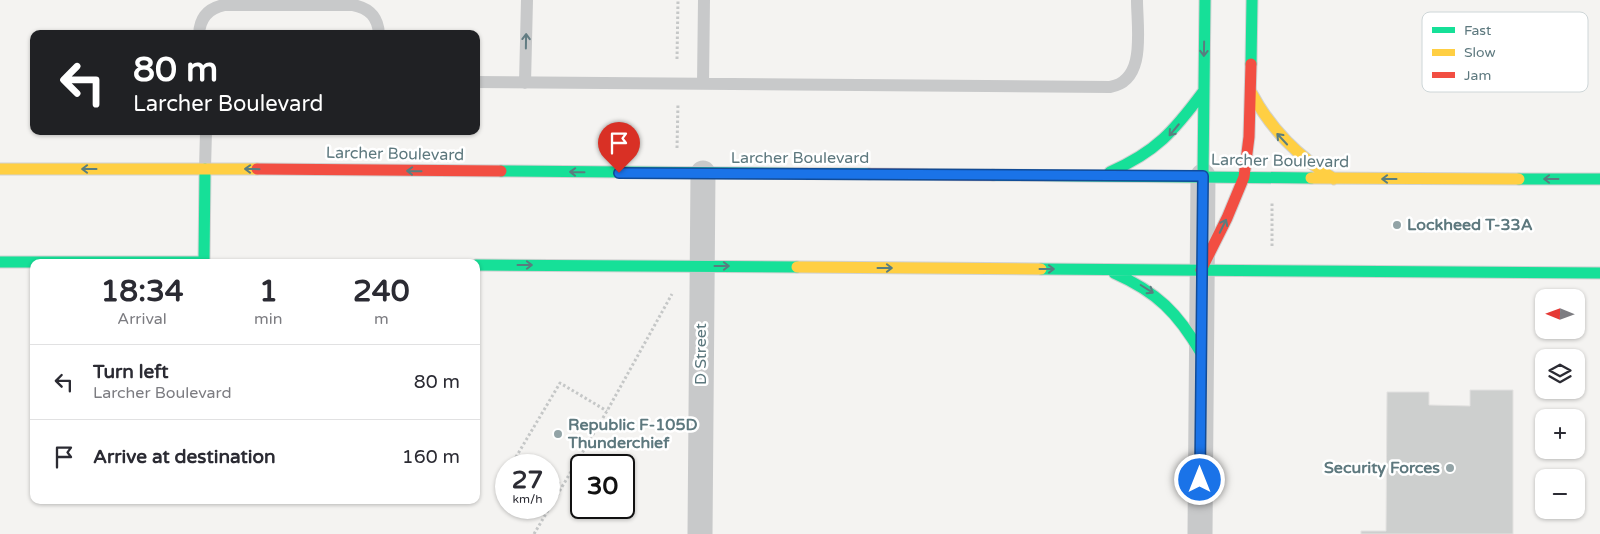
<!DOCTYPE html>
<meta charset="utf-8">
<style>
body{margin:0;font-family:"Varela Round",sans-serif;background:#f2f2f3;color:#2b2b33;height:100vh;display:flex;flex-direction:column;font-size:19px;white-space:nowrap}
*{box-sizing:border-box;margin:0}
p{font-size:16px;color:#7c7c81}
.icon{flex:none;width:28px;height:28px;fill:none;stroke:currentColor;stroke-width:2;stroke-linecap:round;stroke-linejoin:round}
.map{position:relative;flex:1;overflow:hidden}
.sheet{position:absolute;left:30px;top:259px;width:450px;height:245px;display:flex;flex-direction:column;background:#fff;border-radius:10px;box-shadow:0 1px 4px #0004}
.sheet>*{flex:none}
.top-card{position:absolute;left:30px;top:30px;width:450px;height:105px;border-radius:10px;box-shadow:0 1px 4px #0004;background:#202124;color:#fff;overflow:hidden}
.needle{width:32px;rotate:271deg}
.fabs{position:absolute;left:1535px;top:289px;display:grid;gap:10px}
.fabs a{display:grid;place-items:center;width:50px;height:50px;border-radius:10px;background:#fff;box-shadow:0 1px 4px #0004;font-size:25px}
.speed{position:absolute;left:495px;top:454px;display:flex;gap:10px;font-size:25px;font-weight:700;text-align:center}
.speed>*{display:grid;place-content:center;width:65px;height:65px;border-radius:50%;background:#fff;box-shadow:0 1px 4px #0004;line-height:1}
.speed small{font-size:12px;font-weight:400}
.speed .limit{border:2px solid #111;border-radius:8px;background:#fff;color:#111}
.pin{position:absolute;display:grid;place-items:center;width:42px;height:42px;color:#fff;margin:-51px -21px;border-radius:50% 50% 50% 0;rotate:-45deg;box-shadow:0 0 5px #0007}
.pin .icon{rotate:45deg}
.me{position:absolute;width:55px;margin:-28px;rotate:0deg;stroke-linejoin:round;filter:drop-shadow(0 0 4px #0008)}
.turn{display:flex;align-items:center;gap:18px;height:105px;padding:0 20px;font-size:22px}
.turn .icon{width:65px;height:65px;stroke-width:2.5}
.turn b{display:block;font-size:35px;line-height:42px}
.eta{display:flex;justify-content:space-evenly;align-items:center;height:85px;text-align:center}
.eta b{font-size:30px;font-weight:700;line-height:35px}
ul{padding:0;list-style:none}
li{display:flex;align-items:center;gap:15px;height:75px;padding:0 20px;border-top:1px solid #e1e1e2}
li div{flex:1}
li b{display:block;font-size:19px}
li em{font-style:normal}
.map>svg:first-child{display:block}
.building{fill:#cdcfce;stroke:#e3e2e1}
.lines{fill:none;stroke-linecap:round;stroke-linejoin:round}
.fast-casing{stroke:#d0d1d1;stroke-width:13}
.slow-casing{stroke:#d0d1d1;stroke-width:13}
.jam-casing{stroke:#d0d1d1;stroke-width:13}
.path{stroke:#c5c7c7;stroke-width:3;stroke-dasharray:2.5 2.5;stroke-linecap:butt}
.lane{stroke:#c8c9ca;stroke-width:12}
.street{stroke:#c8c9ca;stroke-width:25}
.fast{stroke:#16e098;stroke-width:11}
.slow{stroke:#ffcf43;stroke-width:11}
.jam{stroke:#f24e42;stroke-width:11}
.oneway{stroke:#627c82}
.oneway2{stroke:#597d7f}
.route-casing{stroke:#114b97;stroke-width:12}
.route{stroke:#1a73e8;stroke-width:9}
.poi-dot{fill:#92a3a6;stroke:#fff;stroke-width:2}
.labels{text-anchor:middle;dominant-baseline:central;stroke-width:5;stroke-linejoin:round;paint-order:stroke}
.street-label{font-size:16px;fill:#5d787e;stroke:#fff}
.poi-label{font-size:16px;font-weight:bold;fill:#5d787e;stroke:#fff;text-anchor:start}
.key{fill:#fff;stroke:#ced6d8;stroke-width:1}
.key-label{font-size:14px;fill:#5d787e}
</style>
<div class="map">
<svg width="1600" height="534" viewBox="0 0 1600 534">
<rect width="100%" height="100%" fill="#f4f3f1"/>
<!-- building -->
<path class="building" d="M1470 390H1513V534H1361V531H1386L1387 392H1429V405L1470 406Z"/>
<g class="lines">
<defs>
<path id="fast" d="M1251 64 1252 0
M501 171 869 174
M1110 172C1156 152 1174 131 1203 92
M993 175 1311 178
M1203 176 1205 0
M1519 179H1600
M0 262H198
M204 262 205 169
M476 265 797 267
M1041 269 1600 273
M1114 273C1157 292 1178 313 1201 353"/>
<path id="slow" d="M1251 92C1271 130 1298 156 1334 179
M0 169H257
M1311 178 1519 179
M797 267 1041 269"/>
<path id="jam" d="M257 169 501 171
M869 174 993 175
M1201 270 1227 218 1244 177 1249 137 1251 64"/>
</defs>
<!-- fast casing -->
<use href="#fast" class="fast-casing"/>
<!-- slow casing -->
<use href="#slow" class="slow-casing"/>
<!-- jam casing -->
<use href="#jam" class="jam-casing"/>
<!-- path -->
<path class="path" d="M677 59 678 0
M677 148 678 103
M1272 246V203
M529 465 516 457 560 383 607 411
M549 477 563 486
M534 534 607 411 672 294"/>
<!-- lane -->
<path class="lane" d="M199 34C200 17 209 8 224 5H353C369 8 378 17 379 34
M476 82 1110 87C1147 81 1137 29 1137 0
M525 83 527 0
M703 84 704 0
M205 169 206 131"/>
<!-- street -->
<path class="street" d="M700 534 703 173
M1200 534 1203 176"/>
<!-- fast -->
<use href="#fast" class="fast"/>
<!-- slow -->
<use href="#slow" class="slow"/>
<!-- jam -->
<use href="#jam" class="jam"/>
</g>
<!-- one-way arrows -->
<defs><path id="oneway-shaft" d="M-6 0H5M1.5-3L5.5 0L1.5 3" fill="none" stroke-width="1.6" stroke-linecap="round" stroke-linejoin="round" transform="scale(1.25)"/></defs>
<use class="oneway" href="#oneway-shaft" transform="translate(526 41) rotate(-89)"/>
<g class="oneway2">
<use href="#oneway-shaft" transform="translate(1204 49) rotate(91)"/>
<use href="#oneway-shaft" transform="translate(1174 130) rotate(130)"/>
<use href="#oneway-shaft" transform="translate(1282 139) rotate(-133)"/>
<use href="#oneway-shaft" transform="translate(89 169) rotate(180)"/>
<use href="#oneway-shaft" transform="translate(252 169) rotate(-179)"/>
<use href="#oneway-shaft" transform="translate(414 171) rotate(-179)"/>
<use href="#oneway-shaft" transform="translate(577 172) rotate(-179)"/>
<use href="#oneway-shaft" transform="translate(1389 179) rotate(-180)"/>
<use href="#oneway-shaft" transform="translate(1551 179) rotate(-180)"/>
<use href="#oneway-shaft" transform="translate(1223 226) rotate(-64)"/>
<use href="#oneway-shaft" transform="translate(525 265)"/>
<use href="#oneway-shaft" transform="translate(722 266)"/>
<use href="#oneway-shaft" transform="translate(885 268)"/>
<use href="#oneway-shaft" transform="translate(1047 269)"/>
<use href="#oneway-shaft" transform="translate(1147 289) rotate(32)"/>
</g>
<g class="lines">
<defs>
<path id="route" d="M619 173 1203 176 1200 480"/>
</defs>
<!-- route casing -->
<use href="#route" class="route-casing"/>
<!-- route -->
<use href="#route" class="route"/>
</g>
<!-- markers -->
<g class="poi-dot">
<circle cx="1397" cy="225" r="5"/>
<circle cx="558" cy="434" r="5"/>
<circle cx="1450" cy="468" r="5"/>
</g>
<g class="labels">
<!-- street labels -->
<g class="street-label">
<text transform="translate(395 154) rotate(1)">Larcher Boulevard</text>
<text x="800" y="158">Larcher Boulevard</text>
<text transform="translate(1280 161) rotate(1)">Larcher Boulevard</text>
<text transform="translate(701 354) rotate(-90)">D Street</text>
</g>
<!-- poi labels -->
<g class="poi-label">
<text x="1407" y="225">Lockheed T-33A</text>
<text x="568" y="425">Republic F-105D<tspan x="568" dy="18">Thunderchief</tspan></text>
<text x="1440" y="468" text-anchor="end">Security Forces</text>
</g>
</g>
<!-- legend -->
<rect x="1422" y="12" width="166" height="80" rx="8" class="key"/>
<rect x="1432" y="27" width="23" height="6" fill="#16e098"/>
<rect x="1432" y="49" width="23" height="7" fill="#ffcf43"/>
<rect x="1432" y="72" width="23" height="6" fill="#f24e42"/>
<g class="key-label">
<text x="1464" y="35">Fast</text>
<text x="1464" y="57">Slow</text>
<text x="1464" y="80">Jam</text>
</g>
</svg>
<div class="fabs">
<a><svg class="needle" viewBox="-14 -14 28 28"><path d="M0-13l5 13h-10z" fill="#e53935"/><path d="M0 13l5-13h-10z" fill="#7c7c81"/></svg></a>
<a><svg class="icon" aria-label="layers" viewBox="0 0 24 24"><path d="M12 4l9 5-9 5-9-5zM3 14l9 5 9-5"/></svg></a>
<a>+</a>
<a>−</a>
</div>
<div class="speed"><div>27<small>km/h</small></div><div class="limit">30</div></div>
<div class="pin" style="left:619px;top:173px;background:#d93025"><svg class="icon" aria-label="arrive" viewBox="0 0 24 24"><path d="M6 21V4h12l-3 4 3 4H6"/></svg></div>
<svg class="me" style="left:1200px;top:480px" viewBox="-20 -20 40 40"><circle r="17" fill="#1a73e8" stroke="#fff" stroke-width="3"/><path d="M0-11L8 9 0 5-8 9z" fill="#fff"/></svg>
<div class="top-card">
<div class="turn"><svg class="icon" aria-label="left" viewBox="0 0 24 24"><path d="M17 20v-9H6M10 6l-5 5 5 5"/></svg><div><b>80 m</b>Larcher Boulevard</div></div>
</div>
<section class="sheet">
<div class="eta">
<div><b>18:34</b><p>Arrival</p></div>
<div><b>1</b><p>min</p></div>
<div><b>240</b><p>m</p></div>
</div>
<ul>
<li><svg class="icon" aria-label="left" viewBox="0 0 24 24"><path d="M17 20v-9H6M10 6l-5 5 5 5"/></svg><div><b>Turn left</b><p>Larcher Boulevard</p></div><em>80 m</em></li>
<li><svg class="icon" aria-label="arrive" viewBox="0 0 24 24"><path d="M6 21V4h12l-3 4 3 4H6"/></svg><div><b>Arrive at destination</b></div><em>160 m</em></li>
</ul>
</section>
</div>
